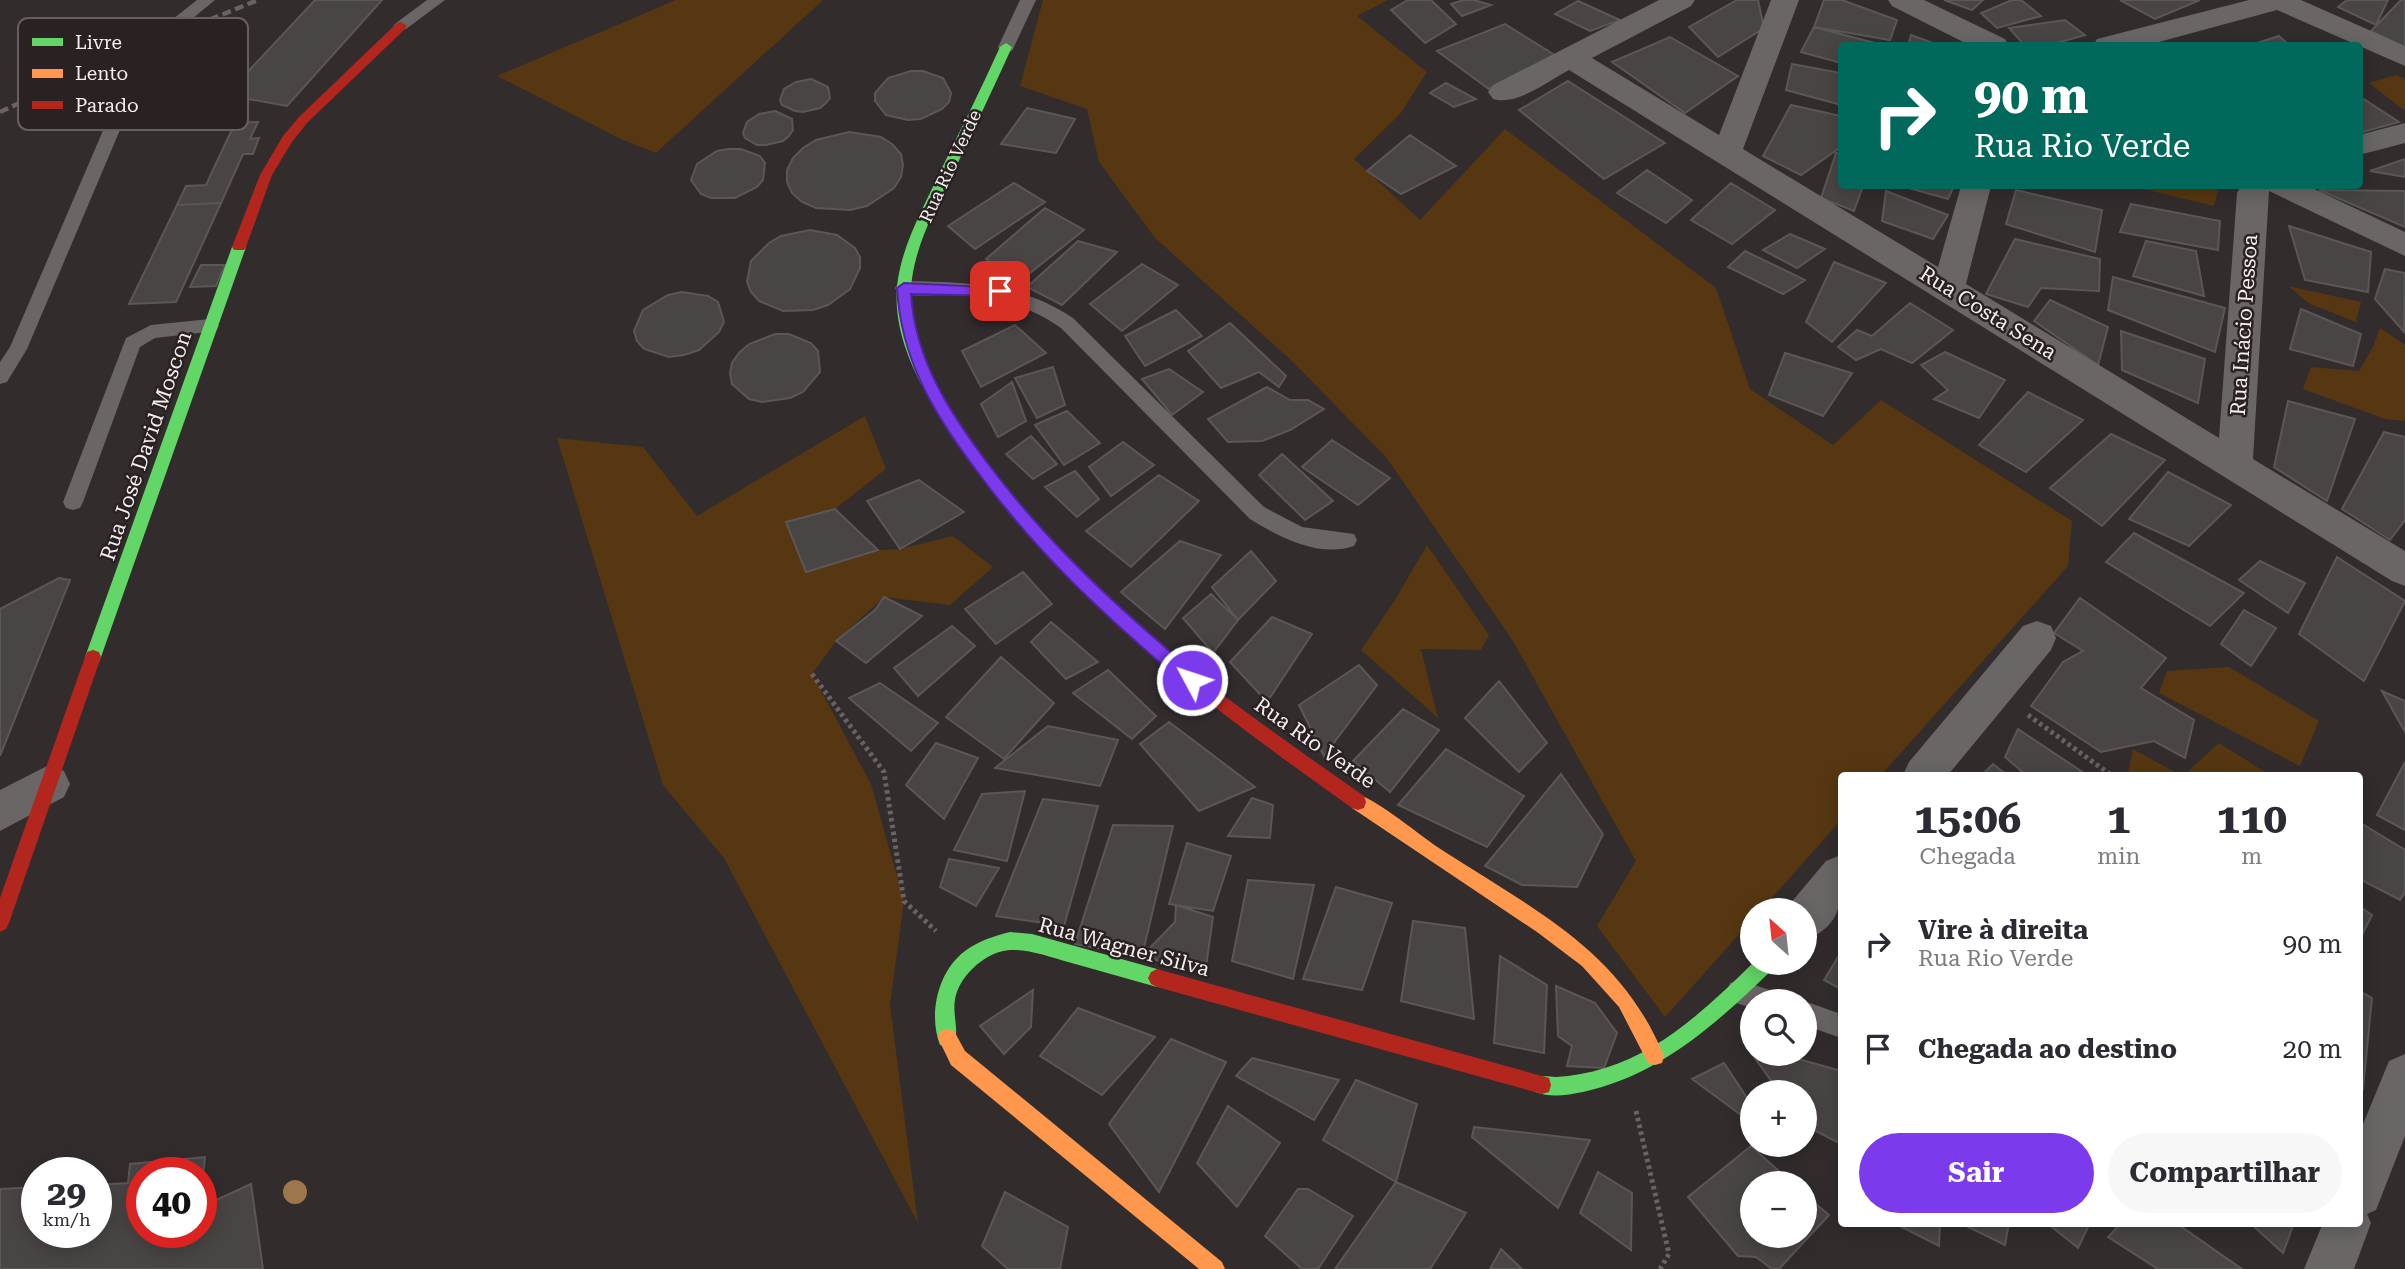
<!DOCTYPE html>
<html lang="pt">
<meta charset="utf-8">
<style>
body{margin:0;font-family:"Roboto Serif",serif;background:#f7f7f7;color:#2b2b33;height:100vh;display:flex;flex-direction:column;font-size:26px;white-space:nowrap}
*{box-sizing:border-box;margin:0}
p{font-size:23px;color:#7c7c81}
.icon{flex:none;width:38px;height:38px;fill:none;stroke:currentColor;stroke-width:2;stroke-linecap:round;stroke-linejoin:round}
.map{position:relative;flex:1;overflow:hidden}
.sheet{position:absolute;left:1838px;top:772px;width:525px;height:455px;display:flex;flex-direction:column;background:#fff;border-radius:7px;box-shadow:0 4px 18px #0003}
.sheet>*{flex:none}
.top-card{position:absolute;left:1838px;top:42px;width:525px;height:147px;border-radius:7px;box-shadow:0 4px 18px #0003;background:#00695c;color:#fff;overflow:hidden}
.needle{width:46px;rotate:333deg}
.controls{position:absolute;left:1740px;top:898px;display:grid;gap:14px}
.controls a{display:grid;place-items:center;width:77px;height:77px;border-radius:50%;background:#fff;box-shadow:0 4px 18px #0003;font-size:35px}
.speed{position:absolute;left:21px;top:1157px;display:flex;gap:14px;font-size:35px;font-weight:700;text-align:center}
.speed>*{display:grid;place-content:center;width:91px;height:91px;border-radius:50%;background:#fff;box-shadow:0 4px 18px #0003;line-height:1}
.speed small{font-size:18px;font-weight:400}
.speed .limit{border:10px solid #d22;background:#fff;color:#111}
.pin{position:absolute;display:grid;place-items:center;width:60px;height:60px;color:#fff;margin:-30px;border-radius:14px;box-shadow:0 4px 10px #0006}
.me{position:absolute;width:77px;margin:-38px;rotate:310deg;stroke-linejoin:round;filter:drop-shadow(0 0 5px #0008)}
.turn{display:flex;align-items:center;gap:24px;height:147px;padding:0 21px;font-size:32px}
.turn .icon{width:91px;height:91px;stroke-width:2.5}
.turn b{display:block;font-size:49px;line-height:60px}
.eta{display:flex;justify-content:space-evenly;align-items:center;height:119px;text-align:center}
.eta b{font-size:42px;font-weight:700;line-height:49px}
.cta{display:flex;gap:14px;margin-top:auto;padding:14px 21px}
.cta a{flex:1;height:80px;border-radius:42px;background:#7c3aed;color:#fff;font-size:28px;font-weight:700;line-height:80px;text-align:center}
.cta a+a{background:#f7f7f7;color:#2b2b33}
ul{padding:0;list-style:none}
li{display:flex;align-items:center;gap:21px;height:105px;padding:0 21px}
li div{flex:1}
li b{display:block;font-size:26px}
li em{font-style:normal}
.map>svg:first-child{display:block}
.green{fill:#563711}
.building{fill:#4a4545;stroke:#5b5757;stroke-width:2}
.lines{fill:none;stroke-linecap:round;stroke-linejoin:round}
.path{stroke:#696364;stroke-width:5;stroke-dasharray:3.5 3.5;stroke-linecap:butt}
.lane{fill:#6a6666;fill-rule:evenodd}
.street{fill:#6a6666;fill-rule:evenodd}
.fast{fill:#63d668;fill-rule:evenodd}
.slow{fill:#ff974d;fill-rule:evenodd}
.jam{fill:#b3261e;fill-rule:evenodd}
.rail{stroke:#686364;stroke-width:4.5;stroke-dasharray:9 4.5;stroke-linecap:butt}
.tree{fill:#9f754b}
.route{fill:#7c3aed;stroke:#51269a;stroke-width:2}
.labels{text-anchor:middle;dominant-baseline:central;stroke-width:5;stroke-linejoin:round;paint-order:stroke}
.far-street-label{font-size:18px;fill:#f5eeef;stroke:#2a2122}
.street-label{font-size:21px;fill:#f5eeef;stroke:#2a2122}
.key{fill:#2a2122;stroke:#675e60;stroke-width:2}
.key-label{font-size:19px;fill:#f5eeef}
</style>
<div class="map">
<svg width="2405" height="1269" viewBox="0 0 2405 1269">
<rect width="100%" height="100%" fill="#322c2d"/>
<!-- green -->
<path class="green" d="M676 0H823L656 153 621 139 497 76Z
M1043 0H1388L1357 16 1427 72 1400 114 1354 159 1420 220 1505 129 1716 288 1750 389 1833 445 1881 400 2072 521 2068 566 1881 775H1841V820L1761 910H1752V920L1665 1017 1597 926 1636 861 1513 641 1386 457 1293 362 1155 238 1099 162 1087 109 1020 86Z
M2396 75 2405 79V111L2369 83Z
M2131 186H2219L2214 206Z
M2288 286 2361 302 2356 322 2310 304Z
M2380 328 2405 345V421L2385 419 2303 389 2311 367 2359 371 2373 347Z
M865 416 886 469 835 509 805 569 878 550 900 549 953 536 993 567 950 605 884 597 836 641 812 674 871 784 904 901 890 1005 918 1223 724 858 663 785 557 438 643 447 697 516Z
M1427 545 1489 635 1481 650 1421 649 1438 718 1361 650 1395 600Z
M2229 667 2319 721 2300 766 2159 693 2167 671Z
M2219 743 2270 775H2184Z
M2133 749 2180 775H2130L2128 773Z"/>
<!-- building -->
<path class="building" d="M315 0H382L287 106 226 95Z
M1408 0H1431L1456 24 1425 43 1391 10Z
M1464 0H1474L1491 5 1462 16 1451 4Z
M1737 0H1758L1764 28 1718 57 1689 27Z
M1824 0H1842L1897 20 1890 40 1814 27Z
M1944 0H1983L1972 10Z
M2012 0H2021L2041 16 1997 28 1981 13Z
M2120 0H2200L2155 19Z
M2347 0H2388L2376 25 2338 7Z
M2401 0H2405V48L2371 31Z
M1578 1 1620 20 1590 31 1555 14Z
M2065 20 2085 35 2046 46H2025L2009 28Z
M1505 24 1558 57 1489 89 1437 51Z
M1814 27 1875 43 1874 46H1841V63L1801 52Z
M1911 35 1941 46H1908Z
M2279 36 2290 46H2248Z
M1670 37 1738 76 1685 113 1612 62Z
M1792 64 1841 73V105L1786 90Z
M911 71H923L943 78 951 93 949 102 942 109 921 119 908 120 886 115 875 101V93L888 78Z
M811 79 828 87 830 98 826 103 820 108 803 112 795 111 782 105 780 100 784 89 796 82Z
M1568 81 1665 143 1604 179 1519 110Z
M1446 83 1476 99 1454 107 1430 93Z
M2359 96 2399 122 2359 133Z
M1791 105 1841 116V147L1801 175 1763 156Z
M1027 108 1075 119 1056 153 1001 144Z
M775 111 792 119 793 130 789 136 783 141 766 145H757L745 138 743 133 747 122 759 114Z
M258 122 250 139 259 138 253 154H243L221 203 177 205 186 186 206 185 235 123Z
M849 132 881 137 892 144 901 154 903 165 901 177 894 188 867 206 850 210 816 208 802 202 792 193 787 182V170L793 158 803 148 816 140Z
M1410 135 1456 166 1401 194 1367 171Z
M729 149H741L760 156 765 163 763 180 757 187 735 198H711L701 194 691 180 697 164 717 151Z
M1836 153 1841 154V186H1863L1854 211 1821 198Z
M2405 159V177L2370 171Z
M1647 170 1692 200 1666 223 1617 193Z
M1014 183 1045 202 975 249 948 226Z
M1731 183 1775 210 1732 244 1691 220Z
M1902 186H1954L1948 199Z
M2016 190 2102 210 2095 252 2006 224Z
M2319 190 2405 191V227Z
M1886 191 1948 215 1933 239 1882 221Z
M221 203 176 302 129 304 177 205Z
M2131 204 2220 221 2218 250 2120 232Z
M1045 208 1084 230 1020 281 986 259Z
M2289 226 2371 252 2368 292 2305 280Z
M810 230 837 235 855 248 860 257V268L850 289 828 305 813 310 783 311 759 301 751 292 747 282 751 261 769 243 781 236Z
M1790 234 1825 249 1797 268 1763 250Z
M2015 239 2100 259 2099 291 2041 288 2028 307 1986 294Z
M1078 241 1117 252 1062 305 1027 287Z
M2146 241 2196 251 2204 296 2133 276Z
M1745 251 1805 280 1783 294 1728 267Z
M1834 262 1886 283 1832 342 1806 322Z
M1142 264 1178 285 1122 331 1090 304Z
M201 265H225L216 286 190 287Z
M2385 269 2405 273 2404 332 2375 299Z
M2113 277 2225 308 2215 352 2108 310Z
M682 292 708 296 718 302 724 322 719 332 699 350 684 355 669 357 644 349 637 341 634 331 643 310 668 295Z
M2050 300 2108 327 2098 365 2034 321Z
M1910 303 1953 330 1912 363 1881 349 1856 360 1838 347 1857 330 1872 336Z
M2301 309 2361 334 2353 366 2290 349Z
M1176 310 1202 336 1145 366 1125 336Z
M1230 323 1286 376 1279 387 1259 372 1221 388 1188 351Z
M1015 325 1046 353 981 387 962 351Z
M2121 331 2205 359 2198 403 2122 370Z
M775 334H789L811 343 818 351 820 372 803 392 790 398 762 402 749 399 732 384 730 373 732 363 739 353 749 344Z
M1945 352 2005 380 1979 418 1934 399 1948 390 1921 365Z
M1785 353 1852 373 1823 416 1769 395Z
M1053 367 1065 405 1037 418 1015 378Z
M1169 369 1203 392 1172 415 1142 379Z
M1012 382 1026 421 998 437 981 404Z
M1267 387 1290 400H1308L1324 409 1290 430 1262 441 1228 442 1208 419Z
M2028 392 2083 420 2026 472 1979 445Z
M2288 401 2355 419 2327 501 2274 467Z
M1067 411 1100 443 1064 465 1035 425Z
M2384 432 2405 437V520L2390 540 2342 509Z
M2111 434 2165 460 2102 526 2050 488Z
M1031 436 1057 464 1033 479 1006 454Z
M1332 440 1390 478 1358 505 1302 467Z
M1123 442 1154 465 1111 496 1089 467Z
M1282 454 1333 501 1305 520 1259 475Z
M1075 471 1099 499 1077 517 1045 487Z
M2168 472 2231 505 2189 546 2129 519Z
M1159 475 1199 501 1131 567 1086 531Z
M919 480 964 512 900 549 867 501Z
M835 509 878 550 806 572 786 522Z
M2134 533 2244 593 2210 626 2106 562Z
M1180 541 1221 555 1165 629 1121 592Z
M1251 551 1276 581 1238 620 1212 587Z
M2337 557 2405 601 2364 681 2299 634Z
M2260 561 2305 583 2288 613 2239 580Z
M1023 572 1052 604 996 644 965 609Z
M59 578 70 580 0 756V609Z
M1211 594 1238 620 1213 653 1183 618Z
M884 597 922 616 866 663 836 641 875 610Z
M2080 598 2166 658 2141 688 2194 720 2185 758 2154 741 2101 752 2031 706 2063 662 2083 651 2054 633Z
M2244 610 2276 628 2251 666 2221 644Z
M1272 617 1312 634 1267 702 1230 662Z
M1051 622 1098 662 1066 679 1031 642Z
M952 626 975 646 918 696 894 668Z
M1001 657 1054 703 1004 759 946 717Z
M1359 665 1377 685 1324 756 1299 705Z
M1108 670 1156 716 1132 739 1073 693Z
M1499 681 1547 743 1519 772 1465 718Z
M880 683 938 723 911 751 849 698Z
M2382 691 2405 701V732Z
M1403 709 1439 730 1390 792 1353 761Z
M1169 722 1255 787 1199 811 1140 744Z
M1048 726 1118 740 1100 786 995 768Z
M2018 729 2087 775H2026L2005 757Z
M936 743 978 758 944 819 906 785Z
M1446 749 1524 796 1487 847 1398 805Z
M2405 762V830L2377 815Z
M1993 764 2007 775H1982Z
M1561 774 1603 834 1577 887 1522 885 1485 866Z
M1025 791 1007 861 954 850 982 794Z
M1252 798 1273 805 1270 838 1228 836Z
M1043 799 1098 806 1064 926 996 916Z
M2359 822 2405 850V892L2400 900 2359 879Z
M1113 825 1173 826 1142 956 1075 944Z
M1187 843 1231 856 1213 911 1169 904Z
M949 859 999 868 976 906 940 887Z
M1248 880 1314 885 1293 979 1232 961Z
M1336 887 1392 903 1362 990 1303 979Z
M1176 905 1213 917 1205 974 1142 956 1175 922Z
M2359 906 2372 915 2359 941Z
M1413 921 1465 928 1474 1019 1401 1001Z
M1841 952V989L1824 980Z
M1500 956 1547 985 1544 1053 1494 1043Z
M1556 986 1595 1003 1617 1033 1604 1068 1567 1066 1572 1046 1558 1036Z
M1033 990 1031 1027 1004 1054 980 1026Z
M2359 991 2372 998 2363 1089 2359 1086Z
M1078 1008 1155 1037 1102 1095 1040 1056Z
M1171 1039 1226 1062 1159 1192 1109 1124Z
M1752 1054H1781L1841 1071V1144L1804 1125V1092H1779Z
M1252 1058 1339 1080 1314 1120 1236 1076Z
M1724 1063 1747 1098 1741 1115 1692 1079Z
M1356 1080 1417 1104 1396 1182 1323 1140Z
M1228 1106 1280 1143 1237 1207 1197 1163Z
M1474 1127 1590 1140 1558 1208 1472 1137Z
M1751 1146 1792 1183H1752V1236H1804V1194L1829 1215 1779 1269H1772L1756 1257 1738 1256 1688 1197Z
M205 1157 201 1193V1172H142V1232H201V1207L251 1184 263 1269H0V1189L37 1187V1232H96V1185L128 1183 130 1164Z
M1598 1172 1632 1193 1631 1250 1580 1213Z
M1396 1182 1466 1213 1430 1269H1335Z
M1298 1189H1308L1353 1216 1318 1269H1302L1265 1236Z
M1005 1192 1068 1227 1060 1269H1008L982 1246Z
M1894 1223H1940L1939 1246Z
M1964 1223H2009L2005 1245 1964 1225Z
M2047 1223H2090L2078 1248Z
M2121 1223H2176L2242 1269H2158L2108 1237Z
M2250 1223H2294L2283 1253Z
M1501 1249 1522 1269H1490Z"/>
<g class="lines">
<!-- path -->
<path class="path" d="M812 674 884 772 904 901 936 931
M2028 715 2111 775
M1636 1111 1669 1254 1660 1269"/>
<!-- lane -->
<path class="lane" d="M197 0H215L164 42 145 71 27 349 7 382 0 384V362L10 347 129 70 154 34Z
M427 0H445L406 29H396L393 26 396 23Z
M1020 0H1036L1012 51H1000L998 47Z
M904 281C965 282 1021 283 1073 318L1264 507 1302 527 1354 534 1357 540 1354 546C1319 558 1279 537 1250 519L1061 328C1025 303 990 296 947 295 931 295 913 297 898 293L895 288 898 283Z
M210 319 216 321 219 326 216 331 155 338 140 347 83 502 80 508 73 510 66 508 63 502 126 338 151 325Z
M1739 980 1776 992 1779 1001H1752V1008L1730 1001 1727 992 1730 983Z
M1803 1001H1804L1841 1014V1038L1804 1025Z"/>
<!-- street -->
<path class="street" d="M1659 0H1695L1691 6 1592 58 1719 135 1771 0H1799L1743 149 1938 267 1961 186H1991L1966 284 2219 438 2237 193 2241 186H2308L2405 232V256L2269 191 2253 459 2405 551V586L2392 581 1569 70C1548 81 1517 106 1493 99L1488 92 1493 85Z
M1888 0H1924L2005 39 2009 46H1971L1892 6Z
M2249 0H2301L2405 46V66L2277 10 2144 46H2093L2097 39Z
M2405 123V143L2359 155V135Z
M2037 621 2051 626 2056 638 2051 650 1948 775H1903L1909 762 2023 626Z
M49 765 64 771 70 784 64 797 0 831V790Z
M1841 855C1841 894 1848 923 1804 941V910H1787L1789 905 1826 861Z
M2405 1054V1136L2376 1210 2367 1214 2371 1223 2354 1269H2304L2323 1223H2359V1134L2389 1061Z"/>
<!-- fast -->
<path class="fast" d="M1006 43 1012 47C993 89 973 131 953 173 935 209 914 247 911 288 908 322 921 355 936 385L929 390 924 389C907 358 894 323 897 287 901 246 923 209 940 172 960 131 981 89 1000 47Z
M239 242 246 247 101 657 99 662 93 664 87 662 85 657 232 247Z
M1010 932 1032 934 1157 969 1163 972 1166 978 1163 984 1157 987C1127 979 1098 970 1068 962 1050 957 1029 949 1010 950 989 951 968 969 959 987 948 1009 961 1027 954 1045L947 1047 940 1045C928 1014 938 971 965 951 978 941 994 936 1010 932Z
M1754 962H1777L1774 968C1718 1022 1661 1075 1583 1092 1567 1095 1551 1098 1535 1092L1533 1085 1535 1078C1543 1075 1549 1077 1556 1077 1572 1076 1589 1073 1605 1068 1664 1050 1711 1004 1754 962Z"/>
<!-- slow -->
<path class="slow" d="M1358 794C1382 803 1419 835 1442 850 1534 910 1620 949 1664 1056L1662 1063 1655 1065 1648 1063 1619 1007 1582 966 1537 932 1352 808 1350 802 1352 796Z
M947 1029 954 1031 965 1051 1222 1262 1225 1269H1199L951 1065 938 1038 940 1031Z"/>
<!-- jam -->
<path class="jam" d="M401 22 407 26 405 29 307 123 292 142 272 175 246 247 244 250H234L232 247 260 175 283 136 299 117 397 23Z
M929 380 934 381C960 424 986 466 1018 505 1114 622 1241 710 1364 796L1366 802 1364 808 1358 810 1352 808C1185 689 1023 569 922 385Z
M93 650 99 652 101 657 9 923 6 929 0 932V898L85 657 87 652Z
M1157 969 1542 1076 1549 1078 1551 1085 1549 1092 1542 1094 1157 987 1151 984 1148 978 1151 972Z"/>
<!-- rail -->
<path class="rail" d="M0 112 128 53 258 0"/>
</g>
<!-- trees -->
<circle class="tree" cx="295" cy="1192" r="12"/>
<!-- route -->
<path class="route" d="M904 283 1005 288V295L1000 296 911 294C915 360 950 413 989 465 1050 546 1120 610 1198 675L1200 680 1198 685 1192 688 1186 685C1105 616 1039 556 976 470 934 414 901 360 897 288Z"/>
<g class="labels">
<!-- far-street labels -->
<g class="far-street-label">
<text transform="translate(950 166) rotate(-65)">Rua Rio Verde</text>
</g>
<!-- street labels -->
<g class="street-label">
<text transform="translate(1988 313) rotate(32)">Rua Costa Sena</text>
<text transform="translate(2244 325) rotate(-86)">Rua Inácio Pessoa</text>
<text transform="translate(146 446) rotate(-71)">Rua José David Moscon</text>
<text transform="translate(1315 743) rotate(35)">Rua Rio Verde</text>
<text transform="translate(1124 947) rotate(15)">Rua Wagner Silva</text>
</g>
</g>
<!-- legend -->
<rect x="18" y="18" width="230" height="112" rx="10" class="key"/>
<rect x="32" y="38" width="31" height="8" fill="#63d668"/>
<rect x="32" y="69" width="31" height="9" fill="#ff974d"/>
<rect x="32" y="101" width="31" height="8" fill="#b3261e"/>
<g class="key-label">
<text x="75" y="49">Livre</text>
<text x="75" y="80">Lento</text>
<text x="75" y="112">Parado</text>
</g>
</svg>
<div class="controls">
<a><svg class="needle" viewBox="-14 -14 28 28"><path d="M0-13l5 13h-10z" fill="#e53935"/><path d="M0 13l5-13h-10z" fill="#7c7c81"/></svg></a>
<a><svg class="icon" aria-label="search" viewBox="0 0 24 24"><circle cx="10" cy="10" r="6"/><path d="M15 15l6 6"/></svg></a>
<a>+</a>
<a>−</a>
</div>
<div class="speed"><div>29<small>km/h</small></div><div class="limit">40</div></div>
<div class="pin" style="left:1000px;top:291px;background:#d93025"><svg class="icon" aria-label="arrive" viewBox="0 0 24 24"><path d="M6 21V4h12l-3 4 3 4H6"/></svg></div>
<svg class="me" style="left:1192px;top:680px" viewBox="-20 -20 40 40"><circle r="17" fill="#7c3aed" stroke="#fff" stroke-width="3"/><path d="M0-11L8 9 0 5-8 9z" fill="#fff"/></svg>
<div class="top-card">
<div class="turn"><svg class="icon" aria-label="right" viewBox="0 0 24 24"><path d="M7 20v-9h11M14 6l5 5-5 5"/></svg><div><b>90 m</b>Rua Rio Verde</div></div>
</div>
<section class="sheet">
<div class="eta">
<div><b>15:06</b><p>Chegada</p></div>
<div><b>1</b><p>min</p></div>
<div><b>110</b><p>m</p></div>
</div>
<ul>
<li><svg class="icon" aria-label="right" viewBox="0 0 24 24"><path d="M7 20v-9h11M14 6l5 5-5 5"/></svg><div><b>Vire à direita</b><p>Rua Rio Verde</p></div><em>90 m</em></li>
<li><svg class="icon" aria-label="arrive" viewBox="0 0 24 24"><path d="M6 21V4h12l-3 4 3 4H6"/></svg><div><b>Chegada ao destino</b></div><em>20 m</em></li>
</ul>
<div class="cta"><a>Sair</a><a>Compartilhar</a></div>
</section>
</div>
